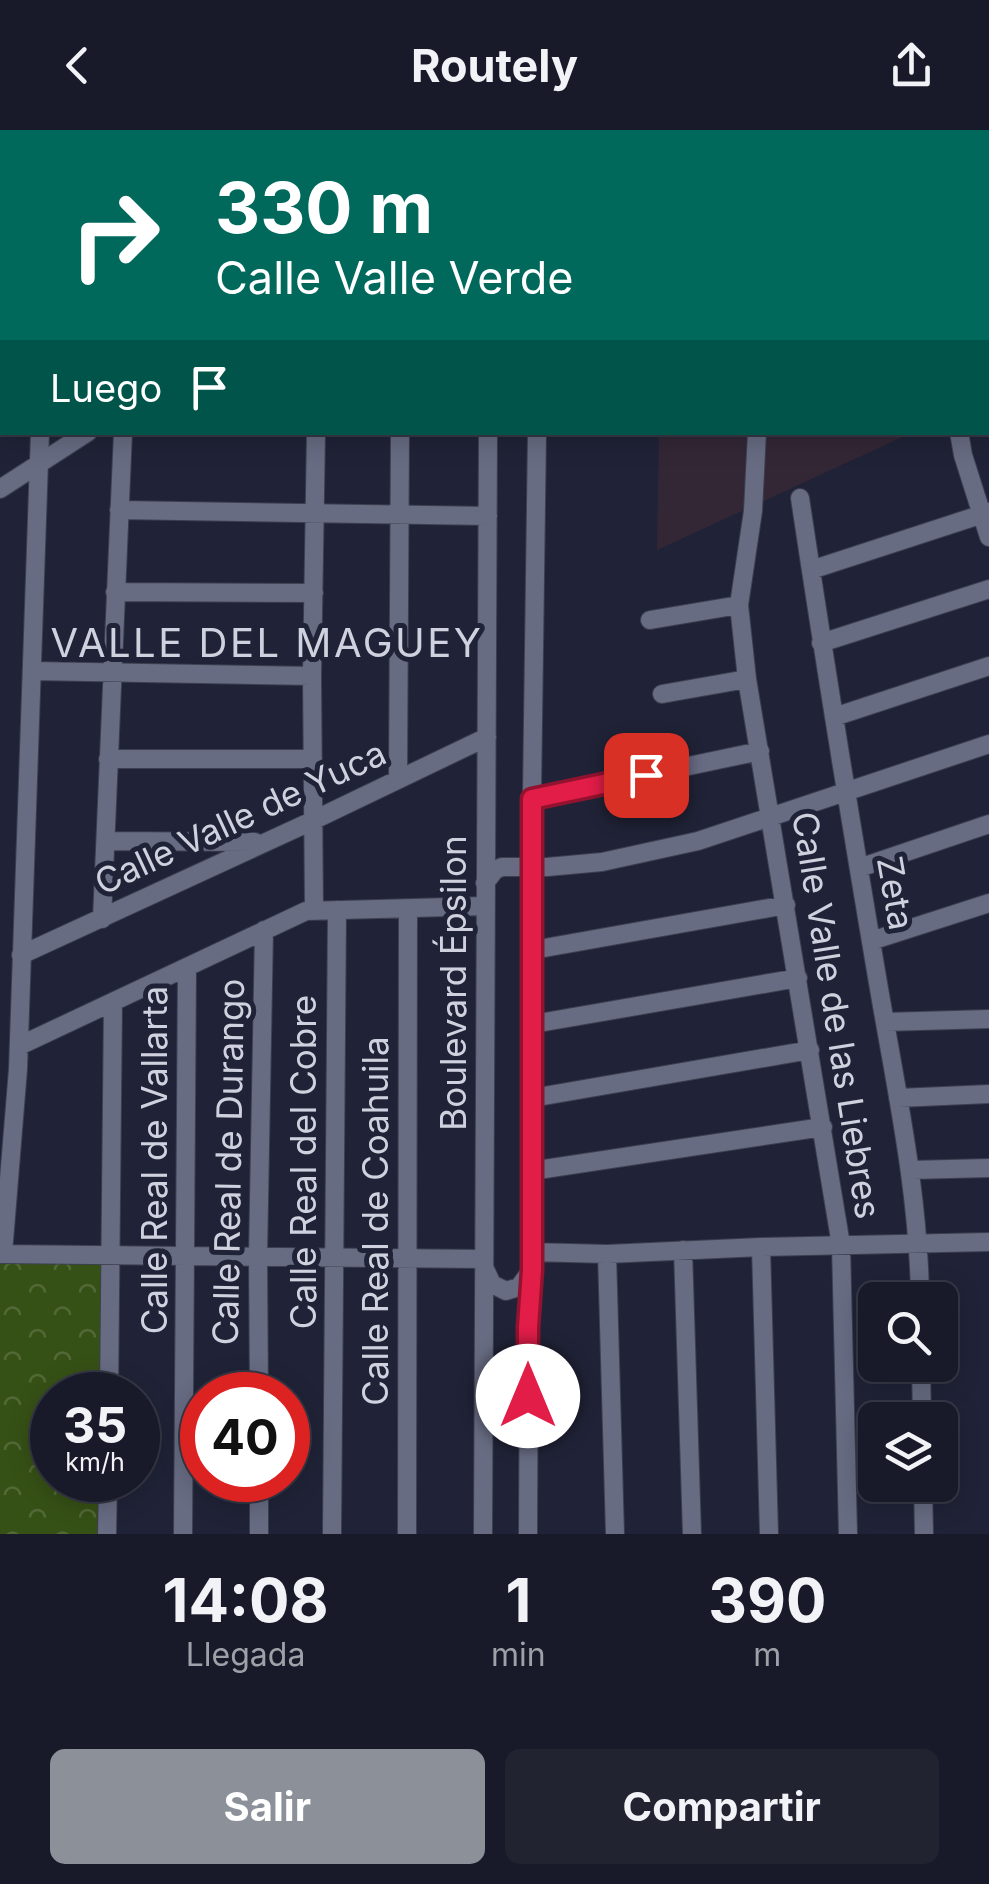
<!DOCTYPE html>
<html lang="es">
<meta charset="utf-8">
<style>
body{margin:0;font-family:Inter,sans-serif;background:#212331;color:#f1f3f6;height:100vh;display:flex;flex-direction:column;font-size:38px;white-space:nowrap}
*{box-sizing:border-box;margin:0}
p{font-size:32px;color:#9fa1a8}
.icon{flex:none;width:55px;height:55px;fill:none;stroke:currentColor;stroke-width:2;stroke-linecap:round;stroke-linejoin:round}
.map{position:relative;height:1404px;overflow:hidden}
.details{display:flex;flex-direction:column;background:#181a29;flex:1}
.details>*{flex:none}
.banner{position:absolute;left:0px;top:0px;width:990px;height:305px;box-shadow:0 5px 25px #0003,0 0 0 2px #363846;background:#00695c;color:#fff;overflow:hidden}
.fabs{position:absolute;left:858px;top:1152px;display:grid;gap:20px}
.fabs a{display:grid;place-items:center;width:100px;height:100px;border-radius:15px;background:#181a29;box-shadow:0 5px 25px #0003,0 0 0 2px #363846;font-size:50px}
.speed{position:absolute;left:30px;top:1242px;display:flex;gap:20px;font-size:50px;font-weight:700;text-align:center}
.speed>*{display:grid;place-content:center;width:130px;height:130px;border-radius:50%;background:#181a29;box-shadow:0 5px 25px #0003,0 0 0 2px #363846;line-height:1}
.speed small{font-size:25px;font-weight:400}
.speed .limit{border:15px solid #d22;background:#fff;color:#111}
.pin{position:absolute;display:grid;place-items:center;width:85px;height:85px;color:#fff;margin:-42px;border-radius:20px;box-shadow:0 5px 15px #0006}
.me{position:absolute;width:110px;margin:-55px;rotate:0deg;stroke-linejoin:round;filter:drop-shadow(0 0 8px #0008)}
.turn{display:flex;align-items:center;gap:35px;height:210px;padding:0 50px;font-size:45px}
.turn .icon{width:130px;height:130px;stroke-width:2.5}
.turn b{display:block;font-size:70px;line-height:85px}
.then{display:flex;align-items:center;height:95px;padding:0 50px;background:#0003;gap:20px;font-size:38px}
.eta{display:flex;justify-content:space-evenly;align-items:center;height:170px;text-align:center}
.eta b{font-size:60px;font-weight:700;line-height:70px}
.button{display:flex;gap:20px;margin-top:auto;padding:20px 50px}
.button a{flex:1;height:115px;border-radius:15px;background:#8c9099;color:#fff;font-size:40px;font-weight:700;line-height:115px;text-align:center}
.button a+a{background:#212331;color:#f1f3f6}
header{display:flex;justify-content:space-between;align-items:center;height:130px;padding:0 50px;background:#181a29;font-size:45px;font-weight:700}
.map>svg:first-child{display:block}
.industrial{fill:#332736}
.forest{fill:url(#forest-crowns)}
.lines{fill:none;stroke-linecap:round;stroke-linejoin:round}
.minor-casing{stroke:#3d3f50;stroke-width:20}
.minor{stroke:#686c83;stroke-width:18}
.route-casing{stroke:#92132f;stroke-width:25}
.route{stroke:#e11d48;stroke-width:18}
.labels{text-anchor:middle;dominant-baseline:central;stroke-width:10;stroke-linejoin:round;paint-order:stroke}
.street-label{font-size:35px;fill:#cfd1de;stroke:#202337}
.quarter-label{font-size:40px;letter-spacing:2.5px;fill:#cfd1de;stroke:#202337}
</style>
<header><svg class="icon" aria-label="back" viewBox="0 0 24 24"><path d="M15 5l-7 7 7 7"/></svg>Routely<svg class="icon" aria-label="share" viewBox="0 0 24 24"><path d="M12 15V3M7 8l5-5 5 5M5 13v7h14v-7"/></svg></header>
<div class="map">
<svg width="989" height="1404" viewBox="0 0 989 1404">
<defs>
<pattern id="forest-crowns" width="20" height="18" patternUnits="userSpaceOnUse" patternTransform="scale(2.5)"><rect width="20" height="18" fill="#365116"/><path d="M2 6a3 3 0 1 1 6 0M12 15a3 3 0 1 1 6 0" fill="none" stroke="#526937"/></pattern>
</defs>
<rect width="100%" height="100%" fill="#202337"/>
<!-- industrial -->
<path class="industrial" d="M663 0H989V266L988 2H663Z
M659 303H911L657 420Z"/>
<!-- forest -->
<path class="forest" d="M107 1130 102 1265H52V1350H100L98 1404H0V1131Z"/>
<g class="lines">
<defs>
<path id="minor" d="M858 0V2
M41 2V0
M305 2 309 0
M427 2V0
M489 2V0
M539 2V0
M766 2 767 0
M788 2V0
M968 2 969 0
M0 74H2
M988 128H989
M0 151 2 150
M0 237H2
M0 261 2 260
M757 302 753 381 739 475 747 549 841 1115 848 1404
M959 302 963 325 989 407
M0 359 88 302
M800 368C824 528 850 688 877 847 895 954 919 1061 920 1170
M119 380 488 386
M811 440 989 382
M115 462 314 463
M650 490 739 475
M821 513 989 459
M32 541 312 546
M662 564 747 549
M834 587 989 536
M108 629H313
M398 649 400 302
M532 669 760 621
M106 711 255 712
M859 738 989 694
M485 753 495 740 502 737H547L602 732 698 711 989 614
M314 779 312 546 316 302
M102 789 123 302
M871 811 989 773
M533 820 786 775
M21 825 312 691 487 607
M885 892 989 889
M533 894 798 848
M19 916 306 781 485 776
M532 968 810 920
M898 968 989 964
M911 1040 989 1038
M531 1041 823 997
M761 1117 769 1404
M683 1120 692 1404
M532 1122 607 1124 761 1117 989 1112
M3 1123 18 939 40 302
M0 1124 483 1129
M607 1124 615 1404
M484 1137 492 1154 506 1161 519 1157 531 1141
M921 1235 922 1290
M109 1265 113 872
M259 1265 258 1126 264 800
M259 1350V1404
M923 1355 924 1404
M107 1404 108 1350
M183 1404 187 837
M332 1404 337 780
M407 1404 408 779
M483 1404C485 1037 488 670 488 302
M528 1404 529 1197 532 1140 531 736 537 302"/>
</defs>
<!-- minor casing -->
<use href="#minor" class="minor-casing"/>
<!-- minor -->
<use href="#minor" class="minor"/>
</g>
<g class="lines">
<defs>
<path id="route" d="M528 1266V1197L532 1140V669L646 645"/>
</defs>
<!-- route casing -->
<use href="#route" class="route-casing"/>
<!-- route -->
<use href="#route" class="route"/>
</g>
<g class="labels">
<!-- street labels -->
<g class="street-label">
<text transform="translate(240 687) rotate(-25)">Calle Valle de Yuca</text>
<text transform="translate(896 763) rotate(80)">Zeta</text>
<text transform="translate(453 853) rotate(-90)">Boulevard Épsilon</text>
<text transform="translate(837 885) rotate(81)">Calle Valle de las Liebres</text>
<text transform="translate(154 1030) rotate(-90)">Calle Real de Vallarta</text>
<text transform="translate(228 1032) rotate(-89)">Calle Real de Durango</text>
<text transform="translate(303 1032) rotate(-90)">Calle Real del Cobre</text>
<text transform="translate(375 1091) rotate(-90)">Calle Real de Coahuila</text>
</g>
<!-- quarter labels -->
<g class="quarter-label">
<text x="267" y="512">VALLE DEL MAGUEY</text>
</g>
</g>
</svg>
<div class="fabs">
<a><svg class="icon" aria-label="search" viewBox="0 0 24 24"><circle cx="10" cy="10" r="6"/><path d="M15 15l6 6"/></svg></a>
<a><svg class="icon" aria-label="layers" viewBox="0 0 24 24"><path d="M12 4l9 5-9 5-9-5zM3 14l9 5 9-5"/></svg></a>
</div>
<div class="speed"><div>35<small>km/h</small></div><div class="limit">40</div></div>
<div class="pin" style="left:646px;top:645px;background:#d93025"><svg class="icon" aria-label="arrive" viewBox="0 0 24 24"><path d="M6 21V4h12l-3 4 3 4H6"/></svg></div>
<svg class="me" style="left:528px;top:1266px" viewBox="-20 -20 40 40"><circle r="19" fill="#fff"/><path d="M0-13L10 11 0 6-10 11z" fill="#e11d48"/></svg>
<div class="banner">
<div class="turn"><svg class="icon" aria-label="right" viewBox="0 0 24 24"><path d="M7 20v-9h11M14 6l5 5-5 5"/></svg><div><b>330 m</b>Calle Valle Verde</div></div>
<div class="then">Luego<svg class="icon" aria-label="arrive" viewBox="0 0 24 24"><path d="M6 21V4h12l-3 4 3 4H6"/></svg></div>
</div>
</div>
<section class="details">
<div class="eta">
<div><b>14:08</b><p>Llegada</p></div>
<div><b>1</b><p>min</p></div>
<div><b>390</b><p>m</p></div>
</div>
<div class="button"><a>Salir</a><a>Compartir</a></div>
</section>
